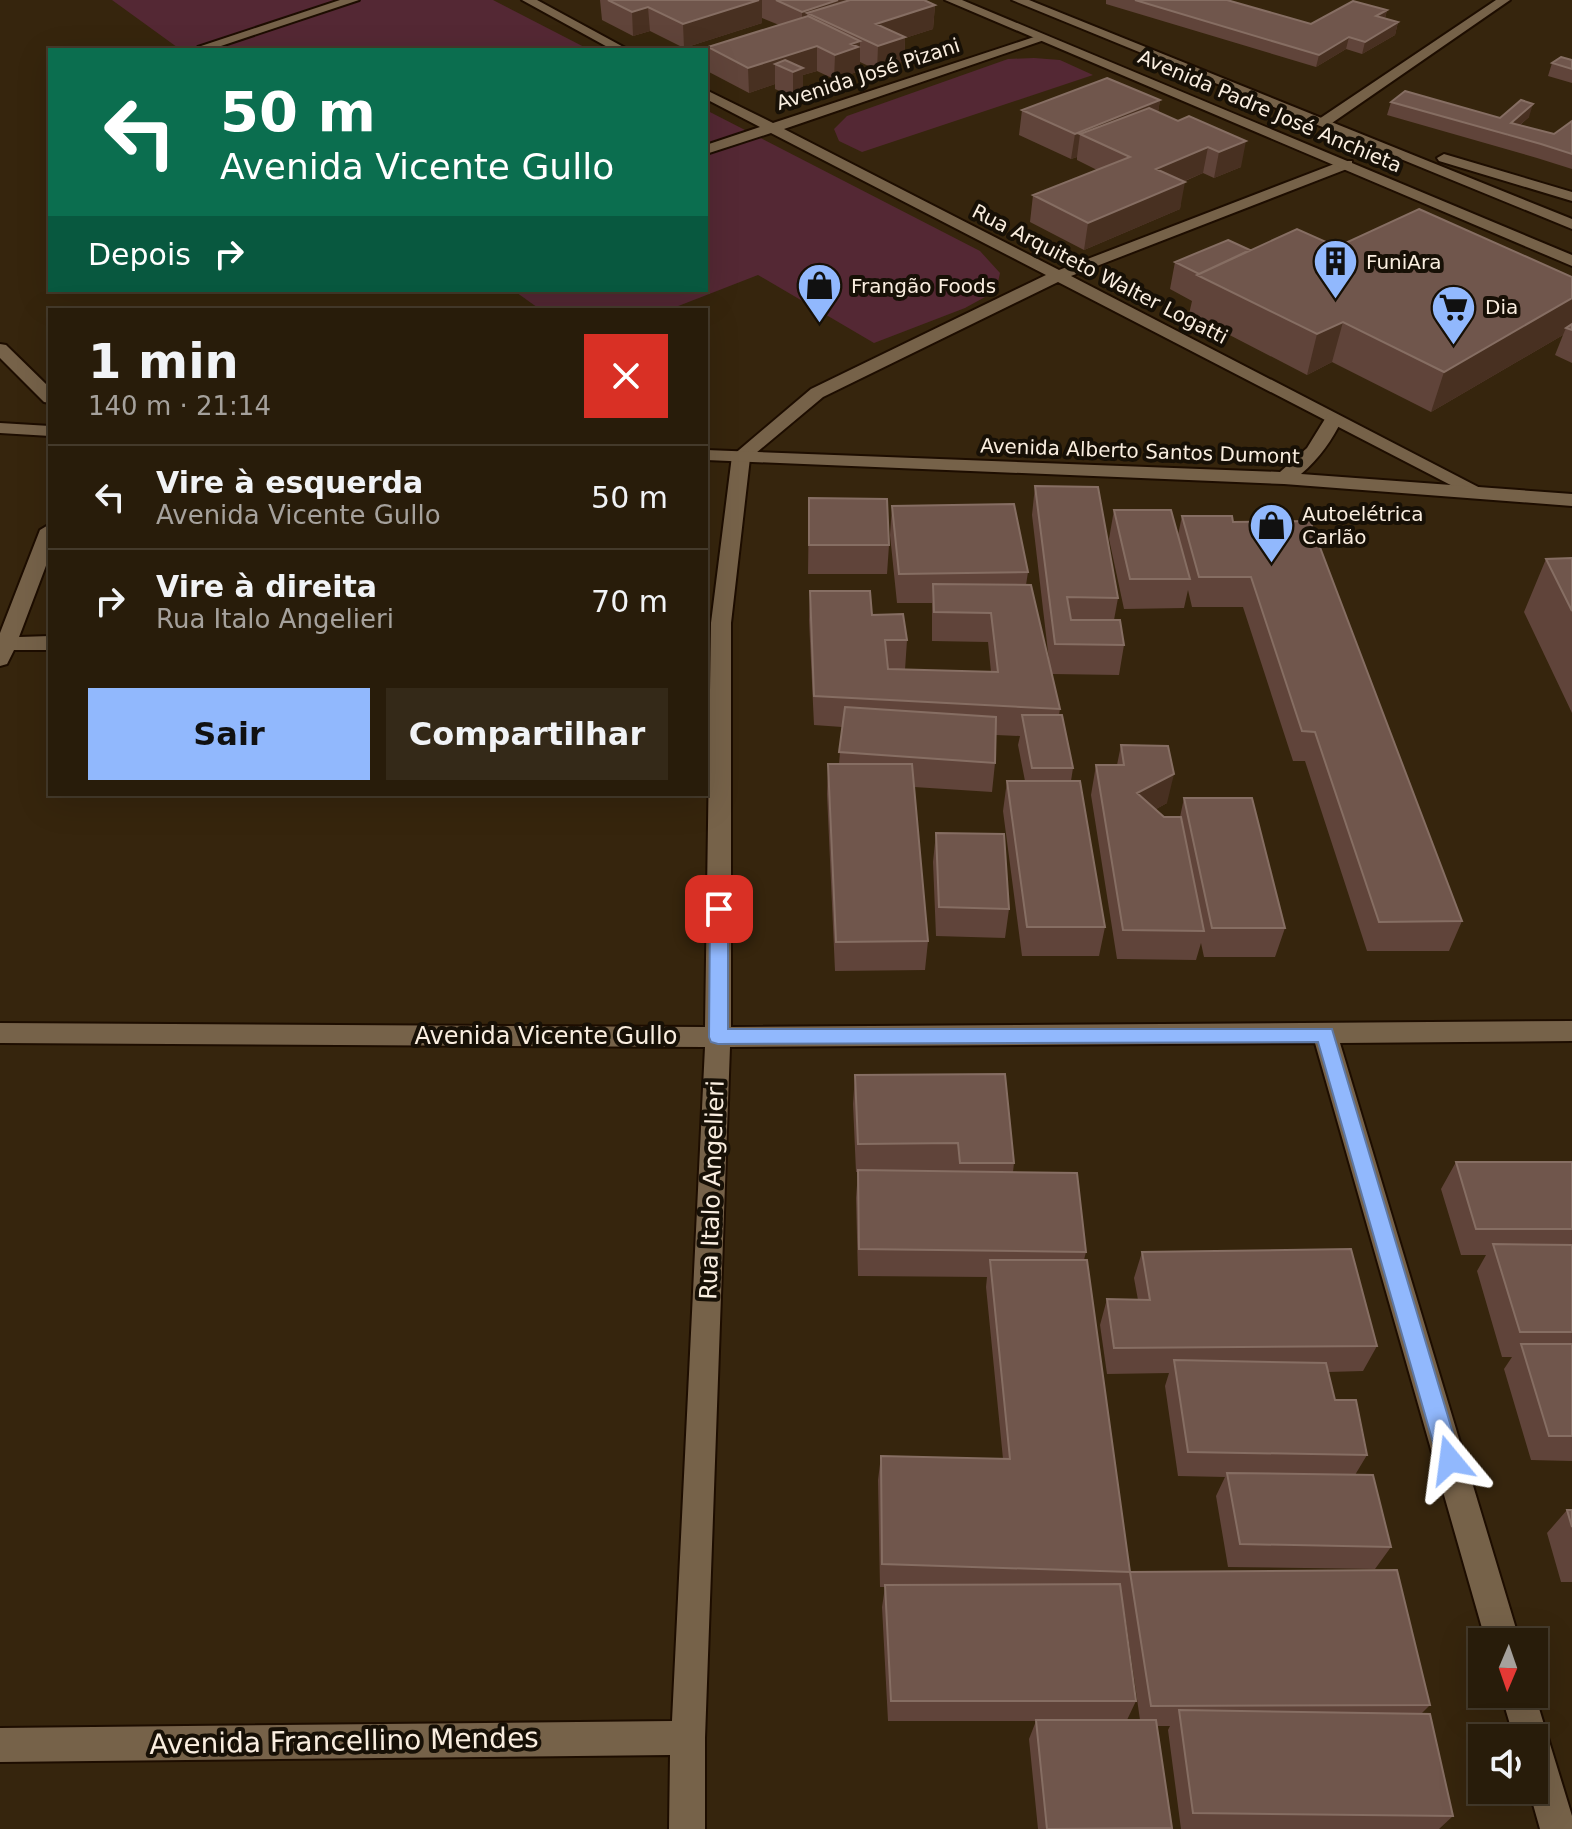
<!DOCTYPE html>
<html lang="pt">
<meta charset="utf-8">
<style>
body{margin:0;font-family:"DejaVu Sans",sans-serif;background:#342918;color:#f1f3f6;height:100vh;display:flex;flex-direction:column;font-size:30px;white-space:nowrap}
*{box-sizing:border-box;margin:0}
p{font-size:26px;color:#a5a19c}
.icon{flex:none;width:44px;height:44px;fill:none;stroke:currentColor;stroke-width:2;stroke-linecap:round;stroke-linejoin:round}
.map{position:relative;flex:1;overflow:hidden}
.sheet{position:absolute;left:48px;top:308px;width:660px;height:488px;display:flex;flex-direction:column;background:#281c0a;border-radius:0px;box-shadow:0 8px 32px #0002,0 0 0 2px #443a2b}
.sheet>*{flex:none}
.banner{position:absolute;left:48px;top:48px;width:660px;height:244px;border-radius:0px;box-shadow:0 8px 32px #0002,0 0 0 2px #443a2b;background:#0b6e4f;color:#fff;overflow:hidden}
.needle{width:52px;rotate:182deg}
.fabs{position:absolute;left:1468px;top:1628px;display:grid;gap:16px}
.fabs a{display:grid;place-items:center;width:80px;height:80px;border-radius:0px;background:#281c0a;box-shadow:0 8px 32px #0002,0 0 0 2px #443a2b;font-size:40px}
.pin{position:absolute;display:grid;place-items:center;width:68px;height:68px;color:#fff;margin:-34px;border-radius:16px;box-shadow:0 4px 12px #0006}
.me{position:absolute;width:88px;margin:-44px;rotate:344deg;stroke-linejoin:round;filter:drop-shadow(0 0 6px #0008)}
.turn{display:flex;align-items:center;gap:28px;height:168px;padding:0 40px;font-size:36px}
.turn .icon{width:104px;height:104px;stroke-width:2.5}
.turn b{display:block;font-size:56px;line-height:68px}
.then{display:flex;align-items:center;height:76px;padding:0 40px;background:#0003;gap:16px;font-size:30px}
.round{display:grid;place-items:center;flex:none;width:84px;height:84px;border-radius:0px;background:#342918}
.summary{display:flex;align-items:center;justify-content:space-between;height:136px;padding:0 40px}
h1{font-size:48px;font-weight:700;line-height:60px}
.action{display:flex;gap:16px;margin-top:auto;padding:16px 40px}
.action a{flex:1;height:92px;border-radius:0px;background:#91b8fd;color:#111;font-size:32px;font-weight:700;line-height:92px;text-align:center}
.action a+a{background:#342918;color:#f1f3f6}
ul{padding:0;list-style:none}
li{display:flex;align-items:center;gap:24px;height:104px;padding:0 40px;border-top:2px solid #443a2b}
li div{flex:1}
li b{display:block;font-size:30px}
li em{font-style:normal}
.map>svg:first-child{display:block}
.green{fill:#542834}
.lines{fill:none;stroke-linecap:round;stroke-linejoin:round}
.street-casing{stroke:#1d0d00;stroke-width:4}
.secondary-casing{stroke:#1d0d00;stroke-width:4}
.street{fill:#766249;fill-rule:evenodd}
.secondary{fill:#766249;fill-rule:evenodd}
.wall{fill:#60443a;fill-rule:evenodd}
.shaded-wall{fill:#483021}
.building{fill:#70564c;stroke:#866e63;stroke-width:2}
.route{fill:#91b8fd;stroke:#5e78a4;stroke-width:2}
.labels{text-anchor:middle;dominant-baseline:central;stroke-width:8;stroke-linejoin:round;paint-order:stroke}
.far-street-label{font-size:20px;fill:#faeee0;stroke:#171006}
.far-poi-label{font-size:20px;fill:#faeee0;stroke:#171006;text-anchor:start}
.street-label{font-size:24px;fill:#faeee0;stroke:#171006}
.near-street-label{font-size:28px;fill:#faeee0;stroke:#171006}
</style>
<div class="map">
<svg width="1572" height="1829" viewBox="0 0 1572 1829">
<rect width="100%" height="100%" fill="#36250d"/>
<!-- green -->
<path class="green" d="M112 0H493L590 50H181Z
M1034 58 1060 60 1093 75 862 152 839 141 834 129 847 116 1008 59Z
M706 110 980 251 1000 273 996 291 965 308 874 343 758 275 668 310H541L513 290H706Z"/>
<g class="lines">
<defs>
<path id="street" d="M340 0H359L209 50 198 47Z
M522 0H537L629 50H613Z
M1496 0H1510L1329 125H1319V119Z
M1040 35 1050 38 784 129 1059 270 1342 161H1352V167L1071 276 1484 490 1475 496 1468 494 1058 282 823 397 750 458 731 623V1027L1572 1021V1041L1340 1043 1520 1642H1486L1315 1043 730 1047 705 1738V1829H669L670 1755 0 1762V1728L672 1721 705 1047 0 1043V1023L705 1027 711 623 732 456 811 389 1046 275 771 133 706 154V145L760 127 706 99V90L773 123Z
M0 344 6 345 50 388V403L44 402 0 358Z
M50 524V555L19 637 50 636V650H14L7 664 0 666V633L40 530Z
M1534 1692 1572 1816V1829H1540L1529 1790H1534V1738H1514L1501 1694H1534Z"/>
<path id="secondary" d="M945 0H962L1572 255V266Z
M1012 0H1029L1572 219V229Z
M1444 154 1572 192V201L1439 161 1437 158Z
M1334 413 1343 418C1332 440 1320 458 1301 474L1572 494V506L1284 484 706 460V450L1280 472 1307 448 1328 414Z
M0 423 50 426V436L0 433Z"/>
</defs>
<!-- street casing -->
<use href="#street" class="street-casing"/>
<!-- secondary casing -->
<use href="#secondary" class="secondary-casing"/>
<!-- street -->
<use href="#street" class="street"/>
<!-- secondary -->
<use href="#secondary" class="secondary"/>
</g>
<!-- wall -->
<path class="wall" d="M600 0H924L935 5 933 29 905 38 904 61 877 70 860 62V66L857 67V72L834 79 817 71 803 75V93L793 97 775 89V84L749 93 709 72 708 47 779 25 762 18V23L684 48 650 31 633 36 602 20Z
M1106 0H1227L1311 24 1387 10 1385 18 1398 22 1395 35 1362 54 1346 49 1316 67 1106 4Z
M1572 60V83L1548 76 1552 63Z
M1160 100 1158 112 1241 167 1214 178 1203 173 1183 182 1180 209 1084 250 1030 222 1033 195 1097 170 1077 160V157L1071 159 1019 135 1022 110Z
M1391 102 1500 118 1529 117 1520 125 1554 134 1572 121V169L1537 158 1387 115Z
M1337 247 1572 277V363L1555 355 1563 335 1431 412 1332 362 1307 375 1189 314 1192 301 1170 289 1175 262 1250 250Z
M1035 486 1118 598 1114 620 1124 645 1119 675 1052 674 1060 709 1059 715 1073 768 1071 781 1105 927 1099 956H1022L1003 811 1007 781H1025L1018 745 1020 736 996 735 995 763 992 792 914 787 928 941 925 970 835 971 827 794 828 764H839L842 727 814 725 809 620 810 591 872 615 907 640 905 670 991 672 988 642 932 641V603H897L890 535 892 506 1028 572 1026 585 1050 669 1032 515Z
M809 498 889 545 887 574H808Z
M1114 510 1178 535 1182 516 1233 522 1462 921 1449 951H1367L1305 761H1293L1243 607H1192L1188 590 1184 608 1124 609 1109 539Z
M1572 558V713L1524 612 1546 559Z
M1121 745 1167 803 1156 809 1164 817H1180L1184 798 1285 928 1275 957H1204L1201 943 1196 960 1117 959 1091 795 1096 765H1117Z
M936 833 1009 909 1005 938 936 936 933 862Z
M855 1075 1014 1163 1013 1172 1086 1252 1084 1260 1130 1572 1430 1705 1422 1713 1453 1816 1439 1829H1181L1168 1730 1170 1726H1157L1171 1829H1038L1029 1739 1036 1721H888L882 1607 885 1587H880L878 1480 881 1456 1003 1459 986 1287 987 1277 858 1276 856 1198 858 1172H856L853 1104ZM1124 1608 1140 1720H1127L1136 1701Z
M1456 1162H1572V1461L1531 1460 1504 1369 1512 1357H1502L1477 1271 1486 1255H1461L1441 1189Z
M1142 1252 1377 1346 1363 1371 1328 1372 1335 1400 1367 1455 1355 1475 1391 1547 1375 1569 1228 1567 1216 1496 1225 1477 1178 1476 1165 1386 1169 1373 1107 1374 1100 1325 1107 1299 1138 1300 1134 1278Z
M1567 1510H1572V1582H1561L1547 1533Z"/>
<!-- shaded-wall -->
<path class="shaded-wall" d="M759 0H762V23L684 48 683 24Z
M838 0H890L807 13V34L802 36V12Z
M935 5 933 29 905 38 904 61 877 70 878 46 876 24Z
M648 7 650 31 633 36 632 12Z
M1387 10 1384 22 1376 16Z
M1398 22 1395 35 1362 54 1365 42Z
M1349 37 1346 49 1316 67 1319 55Z
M860 41V66L857 67V72L834 79 835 55 851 44Z
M817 46V71L803 75V93L793 97V72L775 64V84L749 93 748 68Z
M1160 100 1156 126 1080 134 1077 157 1071 159 1075 134Z
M1533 104 1529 117 1507 136 1511 123Z
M1246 141 1241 167 1214 178 1219 152Z
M1208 147 1203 173 1151 195 1156 169Z
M1185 182 1180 209 1084 250 1088 223Z
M1572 298V330L1566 328 1563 335 1431 412 1444 372Z
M1343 322 1332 362 1307 375 1317 334Z
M1174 774 1167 803 1131 823 1137 793Z"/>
<!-- building -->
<path class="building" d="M608 0H759L683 24 648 7 632 12Z
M776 0H838L802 12Z
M850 0H924L935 5 876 24 905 37 878 46 807 13Z
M1135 0H1227L1311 24 1353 1 1387 10 1376 16 1398 22 1365 42 1349 37 1319 55Z
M808 16 860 41 851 44 858 47 835 55 817 46 748 68 708 47Z
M1561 57 1572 60V69L1552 63Z
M785 60 803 68 793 72 775 64Z
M1107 78 1160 100 1075 134 1022 110Z
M1405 91 1500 118 1521 100 1533 104 1511 123 1554 134 1572 121V154L1541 144 1391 102Z
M1149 108 1178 121 1189 116 1246 141 1219 152 1208 147 1156 169 1185 182 1088 223 1033 195 1130 157 1080 134Z
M1419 209 1572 277V298L1444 372 1343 322 1317 334 1197 275 1297 229 1337 247Z
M1228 240 1250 250 1199 274 1175 262Z
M1572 324V330L1566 328Z
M1035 486 1098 487 1118 598 1067 597 1071 620H1120L1124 645 1055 644Z
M809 498 887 499 889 545H809Z
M1014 504 1028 572 899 574 892 506Z
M1114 510H1171L1190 579H1130Z
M1182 516H1232L1233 522 1310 521 1462 921 1379 922 1315 732 1302 731 1251 577H1199Z
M1572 558V611L1546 559Z
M933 584 1031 585 1060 709 814 696 810 591H870L872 615 903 614 907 640H885L888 669 998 672 991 613 934 612Z
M845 707 996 717 995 763 839 752Z
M1022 715H1062L1073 768H1032Z
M1121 745 1168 746 1174 774 1137 793 1164 817H1181L1204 931 1123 930 1096 765H1124Z
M828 764H912L928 941 836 942Z
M1007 781H1080L1105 927H1027Z
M1184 798H1252L1285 928H1212Z
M936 833 1004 834 1009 909 939 907Z
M1005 1074 1014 1163H960L958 1143 858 1144 855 1075Z
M1456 1162H1572V1229H1476Z
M858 1170 1077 1173 1086 1252 859 1249Z
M1493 1244 1572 1245V1332H1520Z
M1351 1249 1377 1346 1114 1348 1107 1299 1150 1300 1142 1252Z
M990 1260H1087L1130 1572 882 1564 881 1456 1010 1459Z
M1521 1344H1572V1436H1549Z
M1174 1360 1326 1363 1335 1400H1356L1367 1455 1188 1452Z
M1227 1473 1373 1475 1391 1547 1240 1544Z
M1567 1510H1572V1527Z
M1397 1570 1430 1705 1151 1706 1130 1572Z
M1120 1584 1136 1701H891L885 1585Z
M1179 1710 1430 1714 1453 1816 1193 1813Z
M1036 1720H1156L1172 1828 1047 1829Z"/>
<!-- route -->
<path class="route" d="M719 903 728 909V1029H1332L1461 1460 1458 1468 1450 1471 1441 1468 1438 1460 1318 1042 718 1044 711 1042 709 1037 710 909Z"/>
<!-- icons -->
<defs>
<symbol id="building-pin" viewBox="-11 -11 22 30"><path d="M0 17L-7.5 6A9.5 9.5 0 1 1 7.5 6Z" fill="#91b8fd" stroke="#171006"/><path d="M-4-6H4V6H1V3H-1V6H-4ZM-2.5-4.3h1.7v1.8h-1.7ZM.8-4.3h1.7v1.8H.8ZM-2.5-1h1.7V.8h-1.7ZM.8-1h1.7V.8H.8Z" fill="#111"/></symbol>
<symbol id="shop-pin" viewBox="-11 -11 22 30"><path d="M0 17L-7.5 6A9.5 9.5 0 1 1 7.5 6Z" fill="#91b8fd" stroke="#171006"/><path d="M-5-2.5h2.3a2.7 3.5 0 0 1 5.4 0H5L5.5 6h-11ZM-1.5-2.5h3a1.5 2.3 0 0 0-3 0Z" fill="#111"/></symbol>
<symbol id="supermarket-pin" viewBox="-11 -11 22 30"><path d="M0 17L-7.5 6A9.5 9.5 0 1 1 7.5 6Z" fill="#91b8fd" stroke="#171006"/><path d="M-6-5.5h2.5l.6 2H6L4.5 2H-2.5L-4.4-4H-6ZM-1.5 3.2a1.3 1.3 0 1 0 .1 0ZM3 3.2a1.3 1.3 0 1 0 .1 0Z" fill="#111"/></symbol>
</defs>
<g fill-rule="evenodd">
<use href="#building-pin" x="1310" y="236" width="51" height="69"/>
<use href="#shop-pin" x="794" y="260" width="51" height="69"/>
<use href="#supermarket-pin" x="1428" y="282" width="51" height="69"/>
<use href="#shop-pin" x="1246" y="500" width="51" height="69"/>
</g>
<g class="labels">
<!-- far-street labels -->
<g class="far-street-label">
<text transform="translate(868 74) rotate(-18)">Avenida José Pizani</text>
<text transform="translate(1270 111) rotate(23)">Avenida Padre José Anchieta</text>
<text transform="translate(1100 274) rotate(27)">Rua Arquiteto Walter Logatti</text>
<text transform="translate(1140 451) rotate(2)">Avenida Alberto Santos Dumont</text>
</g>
<!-- far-poi labels -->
<g class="far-poi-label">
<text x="1366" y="262">FuniAra</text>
<text x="851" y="286">Frangão Foods</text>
<text x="1485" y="307">Dia</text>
<text x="1302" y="514">Autoelétrica<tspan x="1302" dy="23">Carlão</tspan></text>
</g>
<!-- street labels -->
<g class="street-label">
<text x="546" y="1036">Avenida Vicente Gullo</text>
<text transform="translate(712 1190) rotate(-88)">Rua Italo Angelieri</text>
</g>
<!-- near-street labels -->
<g class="near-street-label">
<text transform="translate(344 1741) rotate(-1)">Avenida Francellino Mendes</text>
</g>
</g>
</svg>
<div class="fabs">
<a><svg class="needle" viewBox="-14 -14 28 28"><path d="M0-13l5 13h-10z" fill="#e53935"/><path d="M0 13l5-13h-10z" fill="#a5a19c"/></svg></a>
<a><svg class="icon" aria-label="sound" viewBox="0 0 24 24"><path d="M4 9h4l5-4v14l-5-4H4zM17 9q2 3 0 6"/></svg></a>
</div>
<div class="pin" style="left:719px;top:909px;background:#d93025"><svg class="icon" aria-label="arrive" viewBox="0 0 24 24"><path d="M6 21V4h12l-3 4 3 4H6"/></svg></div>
<svg class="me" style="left:1450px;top:1460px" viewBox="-20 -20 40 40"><path d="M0-17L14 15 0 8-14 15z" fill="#91b8fd" stroke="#fff" stroke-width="4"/></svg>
<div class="banner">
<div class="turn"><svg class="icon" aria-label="left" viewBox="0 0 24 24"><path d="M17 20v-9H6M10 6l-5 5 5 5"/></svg><div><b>50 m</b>Avenida Vicente Gullo</div></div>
<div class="then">Depois<svg class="icon" aria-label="right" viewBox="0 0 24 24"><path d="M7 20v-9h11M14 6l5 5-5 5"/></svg></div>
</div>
<section class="sheet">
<div class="summary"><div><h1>1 min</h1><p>140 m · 21:14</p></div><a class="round" style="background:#d93025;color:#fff"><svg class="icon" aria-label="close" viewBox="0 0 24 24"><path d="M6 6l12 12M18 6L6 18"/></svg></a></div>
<ul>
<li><svg class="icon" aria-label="left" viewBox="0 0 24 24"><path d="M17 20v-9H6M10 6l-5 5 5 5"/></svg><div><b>Vire à esquerda</b><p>Avenida Vicente Gullo</p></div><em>50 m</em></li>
<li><svg class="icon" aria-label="right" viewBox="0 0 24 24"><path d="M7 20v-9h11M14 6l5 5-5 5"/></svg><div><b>Vire à direita</b><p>Rua Italo Angelieri</p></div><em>70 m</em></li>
</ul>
<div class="action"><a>Sair</a><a>Compartilhar</a></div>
</section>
</div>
